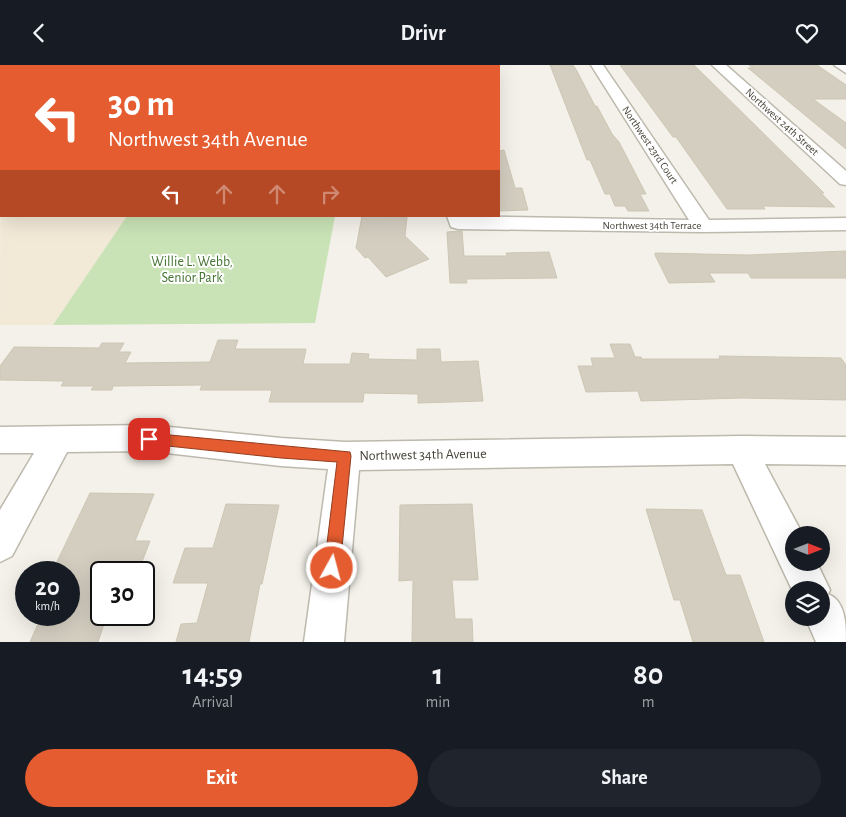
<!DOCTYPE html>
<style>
body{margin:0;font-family:"Alegreya Sans",sans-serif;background:#20242c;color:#f1f3f6;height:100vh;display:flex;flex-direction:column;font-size:19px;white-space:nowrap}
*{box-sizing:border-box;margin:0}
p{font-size:16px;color:#9ea1a6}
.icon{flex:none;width:28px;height:28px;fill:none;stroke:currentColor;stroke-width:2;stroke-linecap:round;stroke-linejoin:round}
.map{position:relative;height:577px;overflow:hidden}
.side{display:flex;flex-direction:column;background:#171b24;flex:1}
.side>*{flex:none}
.banner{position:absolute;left:0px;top:0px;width:500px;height:152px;box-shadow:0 5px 20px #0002;background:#e45c2f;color:#fff;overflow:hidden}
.needle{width:32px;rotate:90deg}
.fabs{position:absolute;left:785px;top:461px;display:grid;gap:10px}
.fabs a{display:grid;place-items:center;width:45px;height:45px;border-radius:50%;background:#171b24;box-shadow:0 5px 20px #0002;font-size:25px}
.speed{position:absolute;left:15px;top:496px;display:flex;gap:10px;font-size:25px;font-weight:700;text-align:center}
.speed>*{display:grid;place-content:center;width:65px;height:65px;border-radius:50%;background:#171b24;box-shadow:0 5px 20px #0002;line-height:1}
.speed small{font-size:12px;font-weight:400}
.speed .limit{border:2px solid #111;border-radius:8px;background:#fff;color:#111}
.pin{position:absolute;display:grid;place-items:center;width:42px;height:42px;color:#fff;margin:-21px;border-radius:10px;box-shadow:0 2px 8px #0006}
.me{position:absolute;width:55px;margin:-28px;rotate:7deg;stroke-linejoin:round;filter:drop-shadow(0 0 4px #0008)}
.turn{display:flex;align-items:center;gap:18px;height:105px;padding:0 25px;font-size:22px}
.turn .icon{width:65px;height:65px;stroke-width:2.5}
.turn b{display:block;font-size:35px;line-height:42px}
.lanes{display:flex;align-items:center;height:48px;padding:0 25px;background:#0003;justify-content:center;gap:25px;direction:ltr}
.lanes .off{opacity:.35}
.eta{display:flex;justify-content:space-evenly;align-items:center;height:85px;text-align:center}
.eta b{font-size:30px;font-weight:700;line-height:35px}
.primary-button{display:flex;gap:10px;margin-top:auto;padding:10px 25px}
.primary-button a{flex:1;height:58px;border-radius:30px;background:#e45c2f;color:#fff;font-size:20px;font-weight:700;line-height:58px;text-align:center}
.primary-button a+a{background:#20242c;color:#f1f3f6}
header{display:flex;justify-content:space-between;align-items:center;height:65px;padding:0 25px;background:#171b24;font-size:22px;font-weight:700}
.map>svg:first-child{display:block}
.commercial{fill:#f2e9d7}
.green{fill:#cae3b6}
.building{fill:#d3cec0;stroke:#cdc6b4}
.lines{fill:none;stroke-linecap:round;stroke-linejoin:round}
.minor-casing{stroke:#bdb9ad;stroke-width:3}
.minor{fill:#fff;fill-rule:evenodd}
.route{fill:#e45c2f;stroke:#943c1f}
.labels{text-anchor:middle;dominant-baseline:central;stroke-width:4;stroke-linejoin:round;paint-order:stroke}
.far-street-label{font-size:11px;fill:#464238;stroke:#fff}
.park-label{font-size:14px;fill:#437231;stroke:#fff}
.street-label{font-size:14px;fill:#464238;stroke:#fff}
</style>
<header><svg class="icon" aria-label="back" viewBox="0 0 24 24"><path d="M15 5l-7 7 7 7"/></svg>Drivr<svg class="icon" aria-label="heart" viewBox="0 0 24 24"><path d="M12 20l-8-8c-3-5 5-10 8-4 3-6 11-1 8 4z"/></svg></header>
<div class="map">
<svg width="846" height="577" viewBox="0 0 846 577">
<rect width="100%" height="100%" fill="#f3f1e9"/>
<!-- commercial -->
<path class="commercial" d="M28 0H231L27 1Z
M1 19V151H127L53 260H0Z"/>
<!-- green -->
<path class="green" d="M127 151H335L315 258 53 260Z"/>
<!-- building -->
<path class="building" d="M550 0H573L577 6 595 41H597L612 69 619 77 646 129H640L649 146H628L625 141H615L610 129H605L590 95H587Z
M620 0H694L824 128H821L835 142 763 141 765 144H727L676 72H673Z
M749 0H817L846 20V34H813L846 58V84L748 3H753Z
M504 85 515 123H522L528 145 499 146V86Z
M362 151 407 152 405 171 429 194 386 212 368 192 365 193 356 183Z
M462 166 464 191H507L506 188 549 187 557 213 466 214 467 218H450L447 167Z
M846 186V213H751L748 208H709L715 217 669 218 655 190V188L748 190Z
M218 275H238L235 284H306L303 299H350L352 288 369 289 368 294 417 295V284H440L441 297 478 296 483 336 418 338V329L364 328 363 337H269L272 325H200L202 320 113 321 112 325H91L94 321H61L64 316 0 315V301L14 282 99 283 102 278H124L119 287H131L125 298 210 297Z
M610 279H630L635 292H641L642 294H720L719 291 841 293 846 300V335L741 333 641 336 638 326 586 327 578 301H593L591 293H615Z
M90 428 154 429 135 476H150L138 507 101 506V550H107L98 577H30L42 550H69V505H53Z
M226 439 279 440 262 519H260L249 577H176L181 559 197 558 208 518H173L185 483H213Z
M472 439 478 515H452L455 554H472L473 577H412L413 515 399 516 400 440Z
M646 444 702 445 726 510H740L764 577H693L680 535H674Z"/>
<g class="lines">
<defs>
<path id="minor" d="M436 0H449V1H437Z
M591 0H603L709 155 846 153V165L703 167 458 164 451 162 447 151 689 155Z
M712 0H726L846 106V120L840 119Z
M834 0H846V8Z
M149 360 281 373 345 377 742 371 846 372V400L765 399 803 470H794V498H817L830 525 828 529C846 536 846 560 846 577H816L805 552H821V525H794V529L733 399 359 405 344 577H304L328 404 281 401 149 386 67 387 12 491 0 497V445L34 388H0V362Z"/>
</defs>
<!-- minor casing -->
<use href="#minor" class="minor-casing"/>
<!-- minor -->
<use href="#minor" class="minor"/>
</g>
<!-- route -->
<path class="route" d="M149 368 350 387 351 391 340 503 338 508 332 510 327 508 324 503 337 397 281 393 149 379 144 378 142 374 144 369Z"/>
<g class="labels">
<!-- far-street labels -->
<g class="far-street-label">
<text transform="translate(782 57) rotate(42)">Northwest 24th Street</text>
<text transform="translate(650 80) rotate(56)">Northwest 23rd Court</text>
<text x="652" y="160">Northwest 34th Terrace</text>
</g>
<!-- park labels -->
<g class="park-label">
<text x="192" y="197">Willie L. Webb,<tspan x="192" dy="16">Senior Park</tspan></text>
</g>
<!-- street labels -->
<g class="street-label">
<text transform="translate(423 390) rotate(-1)">Northwest 34th Avenue</text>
</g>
</g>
</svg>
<div class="fabs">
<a><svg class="needle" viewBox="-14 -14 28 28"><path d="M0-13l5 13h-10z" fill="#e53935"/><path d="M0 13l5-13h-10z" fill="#9ea1a6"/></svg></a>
<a><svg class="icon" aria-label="layers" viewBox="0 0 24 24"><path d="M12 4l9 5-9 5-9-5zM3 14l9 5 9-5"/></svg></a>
</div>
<div class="speed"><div>20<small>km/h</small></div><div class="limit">30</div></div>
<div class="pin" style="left:149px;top:374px;background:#d93025"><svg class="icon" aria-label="arrive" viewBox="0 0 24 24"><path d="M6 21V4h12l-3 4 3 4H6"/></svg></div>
<svg class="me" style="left:332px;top:503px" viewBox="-20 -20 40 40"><circle r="17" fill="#e45c2f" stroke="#fff" stroke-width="3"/><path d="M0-11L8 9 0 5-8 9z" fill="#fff"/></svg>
<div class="banner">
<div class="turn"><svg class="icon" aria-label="left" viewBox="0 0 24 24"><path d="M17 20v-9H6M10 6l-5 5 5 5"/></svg><div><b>30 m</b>Northwest 34th Avenue</div></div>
<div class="lanes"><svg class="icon" aria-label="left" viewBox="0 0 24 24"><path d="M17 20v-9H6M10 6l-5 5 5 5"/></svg><svg class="icon off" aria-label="ahead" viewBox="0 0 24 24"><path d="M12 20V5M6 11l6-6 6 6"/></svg><svg class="icon off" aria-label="ahead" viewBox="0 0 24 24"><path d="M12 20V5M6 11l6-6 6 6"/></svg><svg class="icon off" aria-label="right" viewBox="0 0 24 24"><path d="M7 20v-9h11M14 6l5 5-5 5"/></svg></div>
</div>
</div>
<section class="side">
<div class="eta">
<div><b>14:59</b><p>Arrival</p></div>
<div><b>1</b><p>min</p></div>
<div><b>80</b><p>m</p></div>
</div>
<div class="primary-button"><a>Exit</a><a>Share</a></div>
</section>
